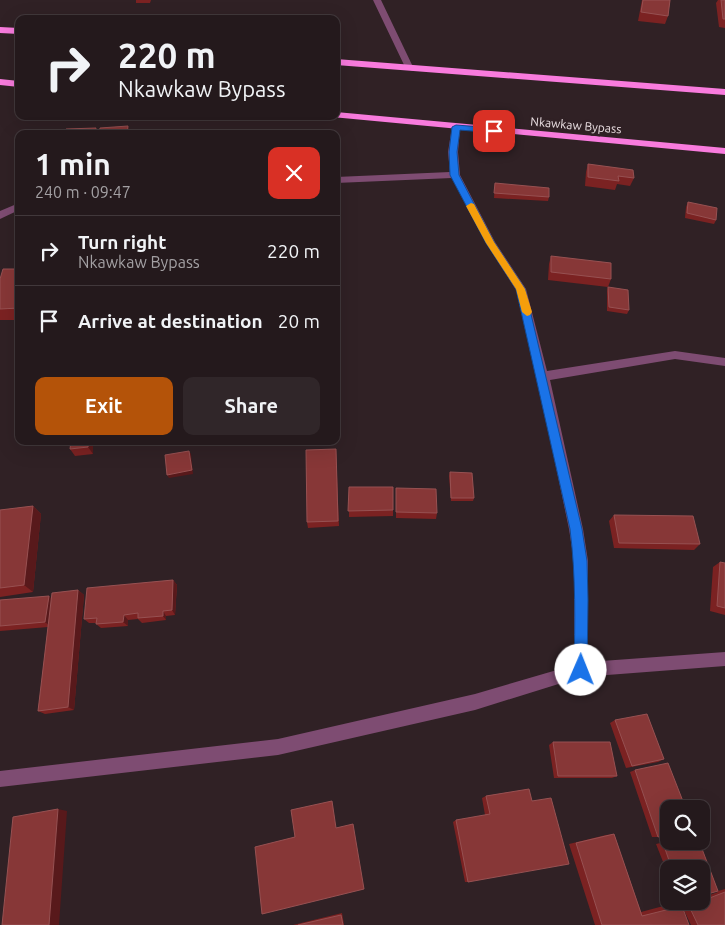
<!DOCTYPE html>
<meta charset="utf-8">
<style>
body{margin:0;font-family:Ubuntu,sans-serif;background:#302629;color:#f1f3f6;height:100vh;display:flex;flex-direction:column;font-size:19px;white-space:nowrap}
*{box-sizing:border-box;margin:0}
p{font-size:16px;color:#a3a0a3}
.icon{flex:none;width:28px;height:28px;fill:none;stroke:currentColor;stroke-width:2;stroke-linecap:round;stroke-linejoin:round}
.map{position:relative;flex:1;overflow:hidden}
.side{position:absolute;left:15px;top:130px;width:325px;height:315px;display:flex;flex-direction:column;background:#24191c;border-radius:10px;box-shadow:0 5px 20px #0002,0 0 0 1px #41383b}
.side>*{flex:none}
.hud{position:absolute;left:15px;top:15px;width:325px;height:105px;border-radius:10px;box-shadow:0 5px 20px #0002,0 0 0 1px #41383b;background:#24191c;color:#f1f3f6;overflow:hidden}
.fabs{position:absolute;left:660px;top:800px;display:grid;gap:10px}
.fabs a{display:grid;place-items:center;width:50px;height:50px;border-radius:10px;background:#24191c;box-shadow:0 5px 20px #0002,0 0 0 1px #41383b;font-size:25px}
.pin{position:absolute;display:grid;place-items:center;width:42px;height:42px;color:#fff;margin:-21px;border-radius:10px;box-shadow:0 2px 8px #0006}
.me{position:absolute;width:55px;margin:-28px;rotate:1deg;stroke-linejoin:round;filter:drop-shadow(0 0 4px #0008)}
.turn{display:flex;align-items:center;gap:18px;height:105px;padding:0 20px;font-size:22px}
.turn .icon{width:65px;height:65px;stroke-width:2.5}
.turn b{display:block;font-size:35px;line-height:42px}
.round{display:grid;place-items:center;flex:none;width:52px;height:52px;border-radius:10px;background:#302629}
.overview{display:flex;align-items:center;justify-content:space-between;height:85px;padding:0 20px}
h1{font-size:30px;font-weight:700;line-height:38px}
.primary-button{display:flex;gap:10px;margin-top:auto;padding:10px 20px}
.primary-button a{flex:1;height:58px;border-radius:10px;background:#b45309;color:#fff;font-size:20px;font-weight:700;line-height:58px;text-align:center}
.primary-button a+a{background:#302629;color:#f1f3f6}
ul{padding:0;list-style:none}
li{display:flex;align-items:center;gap:15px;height:70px;padding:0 20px;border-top:1px solid #41383b}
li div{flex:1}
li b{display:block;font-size:19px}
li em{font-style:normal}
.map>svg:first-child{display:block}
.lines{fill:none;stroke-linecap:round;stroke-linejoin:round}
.minor{fill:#7e4c72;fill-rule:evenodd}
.highway{fill:#f87bdd;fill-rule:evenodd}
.wall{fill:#7b2222}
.shaded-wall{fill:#58191b}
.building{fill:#873737;stroke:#975152}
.route{fill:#1a73e8;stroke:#114b97}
.slow{fill:#f59e0b}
.labels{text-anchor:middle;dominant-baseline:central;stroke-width:5;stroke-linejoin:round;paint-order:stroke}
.far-street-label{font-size:12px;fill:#ebe0e3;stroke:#302125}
</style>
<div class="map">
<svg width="725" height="925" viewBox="0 0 725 925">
<rect width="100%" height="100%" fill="#302125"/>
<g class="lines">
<!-- minor -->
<path class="minor" d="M373 0H381L414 69 413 71 406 69Z
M456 124 460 127 458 152 460 175 495 242 526 289 547 371 675 351 725 358V366L675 359 550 380 583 529 588 561V662L725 652V666L581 677 475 710 278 755 0 787V771L278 739 475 694 574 665V561L569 529 537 376 516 290 486 243 452 178 336 183V177L450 172 448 152 452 127Z
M19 203V210L0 219V211Z"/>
<!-- highway -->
<path class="highway" d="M0 27 19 28V34L0 33Z
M336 59 725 89V95L336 65Z
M0 79 19 81V87L0 85Z
M336 112 725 148V154L332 117 336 116Z"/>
</g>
<!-- wall -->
<path class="wall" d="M136 0H151L150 3H136Z
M642 0H670L668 16 665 24 638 21Z
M718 0H725V28L719 27 716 3Z
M588 164 634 178 630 186 617 184 615 190 585 186 586 172Z
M495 183 549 197 548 201 494 198Z
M688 202 716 220 714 224 685 218 686 207Z
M551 256 611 279 608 287 548 280 549 264Z
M19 269V320H0V279Z
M608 287 629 310 627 314 607 311V291Z
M93 441V454L75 456 70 449Z
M336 449 339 526 308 528 307 522Z
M450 472 474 498 473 501H451L449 476Z
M349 487 393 510V516L349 517Z
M396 488 437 513 436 519 396 518Z
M33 506 41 514 33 592 0 597V510Z
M614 515 700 544 694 550 614 548 609 521Z
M720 562 725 563V615L710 611 713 567Z
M173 580 177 585 175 615 166 616V620L142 623 138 619 128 620V626L101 628 96 624V623H89L84 619Z
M78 590 84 595 74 710 45 714 38 711 48 627 0 631V600L51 598Z
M615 720 664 759 658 762 626 768 610 723Z
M553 742 617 776 612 778H554L549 745Z
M635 770 658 837H652L630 772Z
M529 789 468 882H465L453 822 456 820 485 815 482 798 486 796Z
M614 834 641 912 671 904 682 906 689 925H595L569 844 606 835Z
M669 841H699L718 891 725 889V925H691L682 906 693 901H701V898L718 892 701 869H669V877L656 844Z
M342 913 344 925H293Z"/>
<!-- shaded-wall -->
<path class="shaded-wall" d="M128 126 130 134H127Z
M96 128 98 134H95Z
M89 441H93V454L88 447Z
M189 451 191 454 193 474 169 478 167 475Z
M33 506 41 514 33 592 24 585Z
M173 580 177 585 175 615 172 610Z
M78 590 84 595 74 710 68 707Z
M49 596 54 601 51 627 45 622Z
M163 611 166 616V620L163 616Z
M124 615 128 620V626L123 622Z
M58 809 67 811 59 925H49Z"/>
<!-- building -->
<path class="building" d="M643 0H670L668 16 641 12Z
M721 0H725V19H723Z
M128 126 127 134H99L100 128Z
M96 128 95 134H64L66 129Z
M588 164 633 170 634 178 618 176 619 181 588 177Z
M495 183 549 188V197L494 193Z
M688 202 717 208 716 220 687 213Z
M551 256 611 263V279L551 272Z
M3 269H19V308L0 309V279Z
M608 287 628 290 629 310 609 307Z
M71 441H89L88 447 70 449Z
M336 449 338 521 307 522 306 450Z
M189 451 192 470 167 475 165 455Z
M450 472 472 473 474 498H451Z
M349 487H393V510L348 511Z
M396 488 436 489 437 513 396 512Z
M33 506 24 585 0 588V510Z
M614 515 693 516 700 544 619 543Z
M720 562 725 563V608L717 606Z
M173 580 172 610 163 611V616L138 618V613L124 615 123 622 96 624 97 618 84 619 87 588Z
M78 590 68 707 38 711 52 593Z
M49 596 45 622 0 626V600Z
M647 714 664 759 632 766 615 720Z
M553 742H610L617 776H558Z
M668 763 686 809H669V834L658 837 635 770Z
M529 789 532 801 551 798 569 864 468 882 456 820 490 814 486 796Z
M332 801 336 828 353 824 364 889 262 914 255 847 295 837 291 810Z
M58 809 49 925H2L13 817Z
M614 834 642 916 682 906 689 925H602L576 843Z
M671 841H699L718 891 701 896V869H672L663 843Z
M725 892V925H698L689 906Z
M341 915 343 925H298Z"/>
<!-- route -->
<path class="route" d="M456 125 494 128 499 131 494 133 460 130 457 152 459 175 494 242 525 289 582 529 587 561 588 600 587 670 586 675 581 677 576 675 574 670C575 623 576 576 570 529L516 289 486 243 450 175 449 152 452 127Z"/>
<!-- slow -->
<path class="slow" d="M471 203 474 204 494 242 525 289 532 312 530 315 527 316 522 312 516 289 486 243 466 206Z"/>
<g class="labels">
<!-- far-street labels -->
<g class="far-street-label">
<text transform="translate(576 125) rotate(5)">Nkawkaw Bypass</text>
</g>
</g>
</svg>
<div class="fabs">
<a><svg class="icon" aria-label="search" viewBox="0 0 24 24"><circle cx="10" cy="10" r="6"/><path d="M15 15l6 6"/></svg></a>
<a><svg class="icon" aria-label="layers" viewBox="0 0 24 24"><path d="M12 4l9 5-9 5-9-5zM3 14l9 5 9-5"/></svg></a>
</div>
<div class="pin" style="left:494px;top:131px;background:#d93025"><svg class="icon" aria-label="arrive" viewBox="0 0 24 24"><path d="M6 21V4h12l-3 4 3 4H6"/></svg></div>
<svg class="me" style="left:581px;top:670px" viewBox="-20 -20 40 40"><circle r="19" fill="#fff"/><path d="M0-13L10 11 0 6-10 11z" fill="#1a73e8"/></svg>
<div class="hud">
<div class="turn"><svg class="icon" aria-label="right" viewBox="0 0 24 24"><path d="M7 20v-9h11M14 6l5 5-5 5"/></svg><div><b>220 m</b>Nkawkaw Bypass</div></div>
</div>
<section class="side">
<div class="overview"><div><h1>1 min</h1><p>240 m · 09:47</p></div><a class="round" style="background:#d93025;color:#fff"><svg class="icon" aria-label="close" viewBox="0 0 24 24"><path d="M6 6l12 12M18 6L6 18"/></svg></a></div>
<ul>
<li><svg class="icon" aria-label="right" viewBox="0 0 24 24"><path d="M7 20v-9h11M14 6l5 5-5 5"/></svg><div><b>Turn right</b><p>Nkawkaw Bypass</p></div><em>220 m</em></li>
<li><svg class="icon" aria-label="arrive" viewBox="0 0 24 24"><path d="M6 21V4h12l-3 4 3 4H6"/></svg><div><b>Arrive at destination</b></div><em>20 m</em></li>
</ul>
<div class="primary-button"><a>Exit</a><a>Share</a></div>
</section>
</div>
